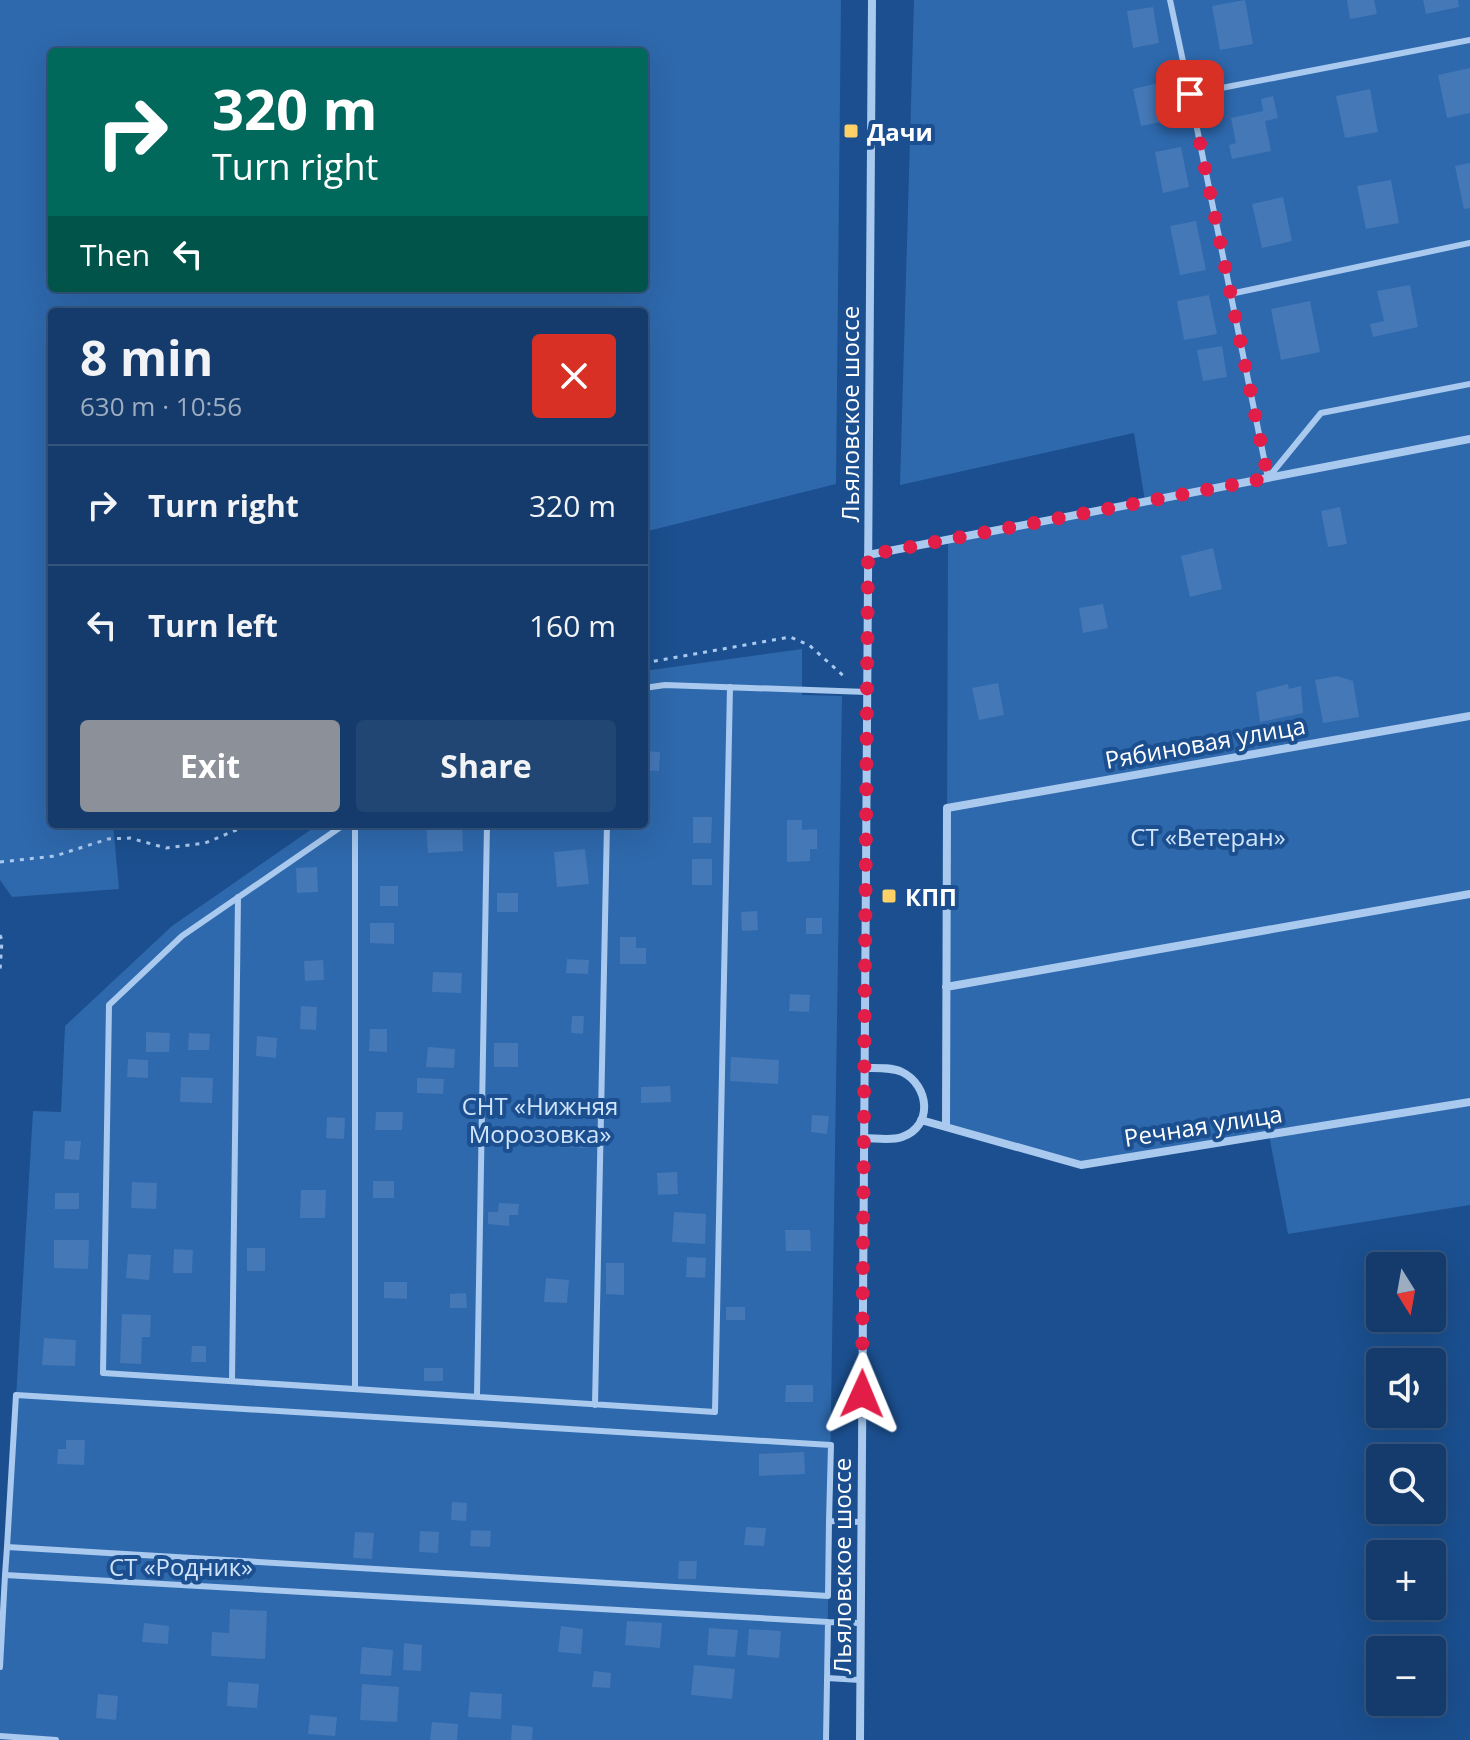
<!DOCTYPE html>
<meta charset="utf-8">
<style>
body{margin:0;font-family:"Open Sans",sans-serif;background:#214673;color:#f1f3f6;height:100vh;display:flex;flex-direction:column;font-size:30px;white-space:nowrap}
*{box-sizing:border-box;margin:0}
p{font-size:26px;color:#9dadc1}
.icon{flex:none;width:44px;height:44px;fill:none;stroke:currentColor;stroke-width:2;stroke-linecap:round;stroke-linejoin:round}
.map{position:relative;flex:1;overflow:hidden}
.details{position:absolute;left:48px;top:308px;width:600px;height:520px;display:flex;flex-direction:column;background:#143b6b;border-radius:8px;box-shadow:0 8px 32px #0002,0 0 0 2px #33557e}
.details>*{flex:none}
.hud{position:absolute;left:48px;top:48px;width:600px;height:244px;border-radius:8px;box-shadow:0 8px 32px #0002,0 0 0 2px #33557e;background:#00695c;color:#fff;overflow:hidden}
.needle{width:52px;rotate:169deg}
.controls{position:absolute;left:1366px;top:1252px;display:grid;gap:16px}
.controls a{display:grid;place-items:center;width:80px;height:80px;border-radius:8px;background:#143b6b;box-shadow:0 8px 32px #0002,0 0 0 2px #33557e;font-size:40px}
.pin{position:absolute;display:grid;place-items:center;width:68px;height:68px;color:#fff;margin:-34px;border-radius:16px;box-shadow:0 4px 12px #0006}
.me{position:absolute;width:88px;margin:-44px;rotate:1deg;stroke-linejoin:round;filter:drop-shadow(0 0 6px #0008)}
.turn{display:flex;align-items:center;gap:28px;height:168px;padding:0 32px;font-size:36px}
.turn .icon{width:104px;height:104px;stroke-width:2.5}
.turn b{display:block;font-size:56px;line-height:68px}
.then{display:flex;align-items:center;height:76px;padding:0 32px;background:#0003;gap:16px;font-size:30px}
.round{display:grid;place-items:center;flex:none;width:84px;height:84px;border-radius:8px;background:#214673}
.headline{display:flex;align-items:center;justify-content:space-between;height:136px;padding:0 32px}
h1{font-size:48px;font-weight:700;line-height:60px}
.cta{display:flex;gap:16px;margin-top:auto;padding:16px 32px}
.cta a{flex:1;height:92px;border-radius:8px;background:#8c9099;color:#fff;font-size:32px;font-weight:700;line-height:92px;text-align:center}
.cta a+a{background:#214673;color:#f1f3f6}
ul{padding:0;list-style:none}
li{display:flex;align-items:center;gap:24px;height:120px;padding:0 32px;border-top:2px solid #33557e}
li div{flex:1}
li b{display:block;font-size:30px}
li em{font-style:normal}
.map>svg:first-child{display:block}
.green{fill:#2e69ad;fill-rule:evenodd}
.building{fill:#4478b7}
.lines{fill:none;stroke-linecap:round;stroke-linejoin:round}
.path{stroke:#a9c9ee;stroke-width:3;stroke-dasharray:4 6;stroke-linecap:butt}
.service{stroke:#a9c9ee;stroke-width:6}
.minor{stroke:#a9c9ee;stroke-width:8}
.route{stroke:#e11d48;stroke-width:14;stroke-dasharray:0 25.2}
.poi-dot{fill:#ffd166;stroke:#1b4f8f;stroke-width:3}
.labels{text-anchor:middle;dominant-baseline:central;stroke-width:8;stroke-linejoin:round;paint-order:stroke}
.poi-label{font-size:24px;font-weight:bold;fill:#fff;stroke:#1b4f8f;text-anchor:start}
.street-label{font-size:24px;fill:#fff;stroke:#1b4f8f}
.park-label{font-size:24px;fill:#cfe3fa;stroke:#1b4f8f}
</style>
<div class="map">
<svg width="1470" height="1740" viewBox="0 0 1470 1740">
<rect width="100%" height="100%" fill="#1b4f8f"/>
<!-- green -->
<path class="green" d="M0 0H841L836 484 644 532V312H52V824H113L119 889 12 897 0 880ZM644 52V288H52V52Z
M914 0H1470V1205L1288 1234 1269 1135 1081 1165 946 1127 948 540 1145 501 1134 433 900 485Z
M802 649V695L842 696 826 1740H0V1667L33 1111 61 1112 65 1026 172 926 319 824H644V671Z"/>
<!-- building -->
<path class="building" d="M1245 0 1253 44 1220 50 1212 6Z
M1347 0H1374L1377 14 1350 19Z
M1423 0H1458L1459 7 1426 14Z
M1153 7 1159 43 1133 48 1127 11Z
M1470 68V113L1447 118 1438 75Z
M1167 81 1175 119 1141 126 1133 89Z
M1370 89 1378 132 1345 138 1336 96Z
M1273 96 1278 118 1265 121 1271 151 1232 159 1229 145 1236 143 1231 118 1263 111 1261 99Z
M1181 147 1189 187 1163 193 1155 152Z
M1470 163V208L1464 209 1455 166Z
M1391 180 1399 223 1366 229 1357 186Z
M1283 197 1292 241 1262 248 1252 204Z
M1196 221 1206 270 1180 275 1170 226Z
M1410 285 1418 327 1373 337 1370 324 1384 321 1377 291Z
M1209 295 1217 334 1184 340 1177 301Z
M1310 301 1320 352 1281 360 1271 309Z
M1222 346 1227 377 1203 381 1197 350Z
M1340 507 1347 544 1328 547 1321 511Z
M1213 548 1222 589 1190 597 1181 556Z
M1103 604 1108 628 1083 633 1079 608Z
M1337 676 1353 681 1359 717 1323 723 1315 680Z
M998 683 1004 715 979 720 972 688Z
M1288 684 1289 689 1301 686 1303 713 1260 722 1256 692Z
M644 751 660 752 659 771 644 770Z
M693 817H712L711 843H693Z
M787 820H802V830L817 829V849H810V861L787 862Z
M426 824H462L463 851 428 853Z
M585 849 589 884 557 887 554 852Z
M692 859H712V885H692Z
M317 867 318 892 297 893 296 868Z
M380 886H398V906H380Z
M497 893H518V912H497Z
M757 911 758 930 742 931 741 912Z
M806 918H822V934H806Z
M370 923H394V944L370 943Z
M620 937H636V948H646V964H620Z
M567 959 589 960 588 974 566 973Z
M323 960 324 980 305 981 304 961Z
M433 972 462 973 461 993 432 992Z
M790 994 810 995 809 1012 789 1011Z
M301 1006 317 1007 316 1030 300 1029Z
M572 1016H584L583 1034 571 1033Z
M370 1029H387V1052L369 1051Z
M146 1032 170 1033 169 1052H146Z
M189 1033 210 1034 209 1050H188Z
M257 1036 277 1038 276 1058 256 1056Z
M494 1043H518V1067H494Z
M428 1047 455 1049 454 1068 426 1067Z
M731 1057 779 1060 778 1084 730 1081Z
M128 1059 148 1060V1078L127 1077Z
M181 1077 213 1078 212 1103 180 1102Z
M417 1078 444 1079 443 1094 417 1093Z
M670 1086 671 1102 641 1103V1087Z
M376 1112H403L402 1130H375Z
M812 1115 829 1116 827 1134 811 1132Z
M327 1117 345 1118 344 1139 326 1138Z
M559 1126 587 1127 586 1148 559 1147Z
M65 1141H81L79 1160 64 1159Z
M677 1172 678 1194 658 1195 657 1173Z
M373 1181H394V1198H373Z
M132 1182 157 1183 156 1209 131 1208Z
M301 1190H326L325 1218H300Z
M55 1193H79V1209H55Z
M499 1203 519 1204 518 1215H509V1226L488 1224V1212H498Z
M674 1212 706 1214 705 1244 672 1242Z
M785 1230H810L811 1251H786Z
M54 1240H89L88 1269 54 1268Z
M247 1248H265V1271H247Z
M174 1249 193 1250 192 1273H173Z
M128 1254 151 1255 149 1280 126 1278Z
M687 1257 706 1258 705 1278 686 1277Z
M606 1263H624V1295L606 1294Z
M546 1278 569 1280 567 1303 544 1302Z
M384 1282H407V1299L384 1298Z
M466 1293 467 1308H450V1294Z
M726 1307H745V1320H726Z
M122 1314 151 1315 150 1337H142L141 1364 120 1363Z
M44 1338 76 1340 75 1366 42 1365Z
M192 1346H206V1362H191Z
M424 1368H443V1381H424Z
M786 1385H813V1402H785Z
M66 1440H85L84 1465 57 1464 58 1449H66Z
M804 1452 805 1474 759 1476V1454Z
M452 1502 467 1503 466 1521 451 1520Z
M746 1527 766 1528 764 1546 744 1545Z
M471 1530 491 1531 490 1547 470 1546Z
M420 1531 439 1532 438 1553 419 1552Z
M355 1532 374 1533 372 1559 353 1558Z
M679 1561H697L696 1579H678Z
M230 1609 267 1611 265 1659 211 1656 212 1632 229 1633Z
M627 1621 662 1623 660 1648 625 1645Z
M144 1623 169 1626 168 1644 142 1642Z
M561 1626 583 1629 581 1654 558 1652Z
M709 1628 738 1630 735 1657 707 1655Z
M749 1629 781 1631 779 1658 747 1655Z
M404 1643 422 1645 421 1671 403 1670Z
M362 1647 393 1650 391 1676 360 1674Z
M694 1665 735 1669 732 1699 691 1695Z
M594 1671 611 1673 610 1688 592 1687Z
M228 1682 259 1684 257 1708 227 1706Z
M362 1684 399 1687 397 1722 360 1720Z
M470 1692 502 1694 501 1719 468 1717Z
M98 1694 118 1696 116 1720 96 1718Z
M310 1715 337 1717 335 1736 308 1734Z
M432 1722 458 1724 457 1740H430Z
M512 1725 533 1727 532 1740H511Z"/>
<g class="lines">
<!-- path -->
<path class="path" d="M644 663 790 637 809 645 847 679
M0 862 55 856 108 839 130 838 166 848 205 843 251 824
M0 935 2 940 0 971"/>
<!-- service -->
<path class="service" d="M1170 0 1190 94
M1230 294 1470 243
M1268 478 1190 94 1470 40
M1268 478 1321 413 1470 384
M644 688 665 685 867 692
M345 824 182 936 109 1005 103 1373 715 1412 730 687
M232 1381 238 897
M355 1388V824
M477 1396 487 824
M595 1405 607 824
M829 1521 828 1596 7 1547 16 1395 831 1445 829 1521 861 1522
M5 1575 7 1547
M828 1622 860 1623
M0 1667 5 1575 828 1622 826 1740
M827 1678 860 1680
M0 1736 56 1740"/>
<!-- minor -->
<path class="minor" d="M868 555 1470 439
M946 987 1470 894
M921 1120 1081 1165 1470 1102
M946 1127 947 808 1470 716
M864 1138C876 1138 891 1141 902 1137 934 1126 929 1085 902 1072 891 1067 877 1068 864 1068
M860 1740 872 0"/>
</g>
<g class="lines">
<!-- route -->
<path class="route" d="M862 1394 868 555 1268 478 1190 94"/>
</g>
<!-- markers -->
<g class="poi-dot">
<rect x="843" y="123" width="16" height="16" rx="4"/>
<rect x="881" y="888" width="16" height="16" rx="4"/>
</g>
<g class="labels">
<!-- poi labels -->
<g class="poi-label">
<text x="867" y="131">Дачи</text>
<text x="905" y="896">КПП</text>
</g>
<!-- street labels -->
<g class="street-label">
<text transform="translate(849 414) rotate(-90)">Льяловское шоссе</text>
<text transform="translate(1205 742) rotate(-10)">Рябиновая улица</text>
<text transform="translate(1203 1125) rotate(-9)">Речная улица</text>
<text transform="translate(841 1566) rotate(-90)">Льяловское шоссе</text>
</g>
<!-- park labels -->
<g class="park-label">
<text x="1208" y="836">СТ «Ветеран»</text>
<text x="540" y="1105">СНТ «Нижняя<tspan x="540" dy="28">Морозовка»</tspan></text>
<text x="181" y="1566">СТ «Родник»</text>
</g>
</g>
</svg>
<div class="controls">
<a><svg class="needle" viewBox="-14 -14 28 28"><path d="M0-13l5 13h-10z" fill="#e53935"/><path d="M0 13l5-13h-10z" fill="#9dadc1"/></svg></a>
<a><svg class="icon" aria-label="sound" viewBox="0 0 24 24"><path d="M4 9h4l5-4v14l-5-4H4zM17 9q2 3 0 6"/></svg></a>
<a><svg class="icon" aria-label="search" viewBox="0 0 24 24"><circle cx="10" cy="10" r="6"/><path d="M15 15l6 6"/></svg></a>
<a>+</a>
<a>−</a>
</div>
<div class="pin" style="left:1190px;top:94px;background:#d93025"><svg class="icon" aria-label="arrive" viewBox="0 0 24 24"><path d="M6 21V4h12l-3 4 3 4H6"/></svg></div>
<svg class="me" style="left:862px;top:1394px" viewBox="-20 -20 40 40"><path d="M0-17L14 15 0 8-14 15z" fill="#e11d48" stroke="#fff" stroke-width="4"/></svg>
<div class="hud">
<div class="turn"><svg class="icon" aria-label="right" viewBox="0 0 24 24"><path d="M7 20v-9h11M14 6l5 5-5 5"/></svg><div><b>320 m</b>Turn right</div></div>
<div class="then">Then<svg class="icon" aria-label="left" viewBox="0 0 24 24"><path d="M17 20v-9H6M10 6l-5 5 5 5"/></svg></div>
</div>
<section class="details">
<div class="headline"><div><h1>8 min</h1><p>630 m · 10:56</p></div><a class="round" style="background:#d93025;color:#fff"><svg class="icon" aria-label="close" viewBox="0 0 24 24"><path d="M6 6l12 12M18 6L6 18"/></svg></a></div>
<ul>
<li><svg class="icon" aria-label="right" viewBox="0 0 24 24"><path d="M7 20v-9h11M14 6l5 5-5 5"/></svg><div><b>Turn right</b></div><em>320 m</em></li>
<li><svg class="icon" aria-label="left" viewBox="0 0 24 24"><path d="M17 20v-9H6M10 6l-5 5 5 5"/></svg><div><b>Turn left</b></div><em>160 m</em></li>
</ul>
<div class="cta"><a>Exit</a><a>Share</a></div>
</section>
</div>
